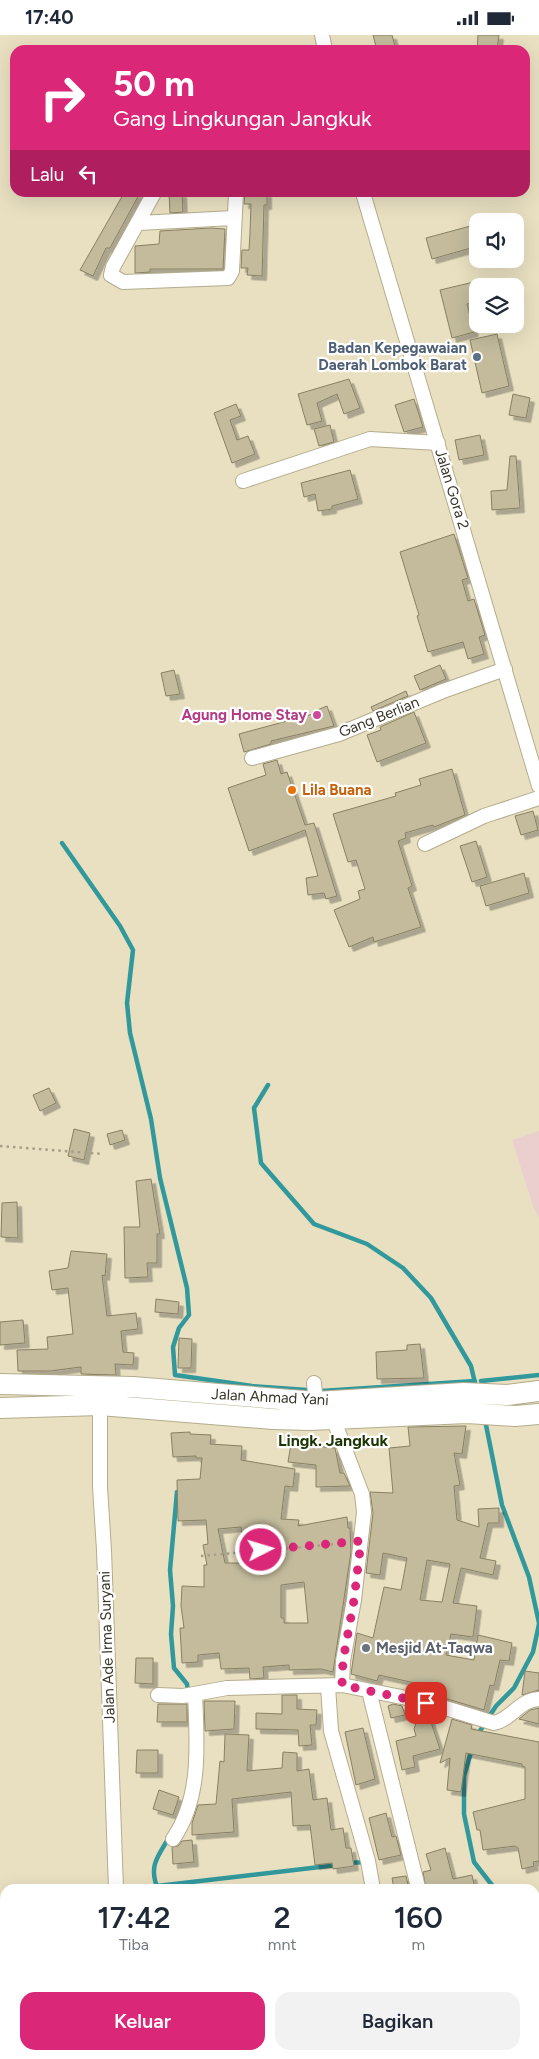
<!DOCTYPE html>
<html lang="id">
<style>
body{margin:0;font-family:Figtree,sans-serif;background:#f2f2f3;color:#1f2937;height:100vh;display:flex;flex-direction:column;font-size:19px;white-space:nowrap}
*{box-sizing:border-box;margin:0}
p{font-size:16px;color:#747a83}
.icon{flex:none;width:28px;height:28px;fill:none;stroke:currentColor;stroke-width:2;stroke-linecap:round;stroke-linejoin:round}
.map{position:relative;flex:1;overflow:hidden}
.panel{position:absolute;left:0px;top:1849px;width:540px;height:176px;display:flex;flex-direction:column;background:#fff;border-radius:15px 15px 0 0;box-shadow:0 5px 20px #0002}
.panel>*{flex:none}
.banner{position:absolute;left:10px;top:10px;width:520px;height:152px;border-radius:15px;box-shadow:0 5px 20px #0002;background:#db2777;color:#fff;overflow:hidden}
.tools{position:absolute;left:469px;top:178px;display:grid;gap:10px}
.tools a{display:grid;place-items:center;width:55px;height:55px;border-radius:10px;background:#fff;box-shadow:0 5px 20px #0002;font-size:25px}
.pin{position:absolute;display:grid;place-items:center;width:42px;height:42px;color:#fff;margin:-21px;border-radius:10px;box-shadow:0 2px 8px #0006}
.me{position:absolute;width:55px;margin:-28px;rotate:85deg;stroke-linejoin:round;filter:drop-shadow(0 0 4px #0008)}
.turn{display:flex;align-items:center;gap:18px;height:105px;padding:0 20px;font-size:22px}
.turn .icon{width:65px;height:65px;stroke-width:2.5}
.turn b{display:block;font-size:35px;line-height:42px}
.then{display:flex;align-items:center;height:48px;padding:0 20px;background:#0003;gap:10px;font-size:19px}
.eta{display:flex;justify-content:space-evenly;align-items:center;height:85px;text-align:center}
.eta b{font-size:30px;font-weight:600;line-height:35px}
.button{display:flex;gap:10px;margin-top:auto;padding:10px 20px}
.button a{flex:1;height:58px;border-radius:15px;background:#db2777;color:#fff;font-size:20px;font-weight:600;line-height:58px;text-align:center}
.button a+a{background:#f2f2f3;color:#1f2937}
.status{display:flex;justify-content:space-between;align-items:center;height:35px;padding:0 25px;background:#fff;direction:ltr}
.status svg{height:14px;fill:currentColor}
.map>svg:first-child{display:block}
.commercial{fill:#eacfce}
.lines{fill:none;stroke-linecap:round;stroke-linejoin:round}
.stream{stroke:#31989c;stroke-width:4.5}
.building{fill:#c3bb9c;stroke:#888063;fill-rule:evenodd;filter:url(#shadow)}
.minor-casing{stroke:#b4ac8d;stroke-width:16}
.highway-casing{stroke:#b4ac8d;stroke-width:22}
.path{stroke:#a69f87;stroke-width:2.5;stroke-dasharray:2.5 4;stroke-linecap:butt}
.minor{stroke:#fff;stroke-width:14}
.highway{stroke:#fff;stroke-width:20}
.route{stroke:#db2777;stroke-width:9;stroke-dasharray:0 16.2}
.service-dot{fill:#5c6f8a;stroke:#fff;stroke-width:2}
.hotel-dot{fill:#d1479c;stroke:#fff;stroke-width:2}
.food-dot{fill:#e8710a;stroke:#fff;stroke-width:2}
.worship-dot{fill:#6b7280;stroke:#fff;stroke-width:2}
.labels{text-anchor:middle;dominant-baseline:central;stroke-width:4.5;stroke-linejoin:round;paint-order:stroke}
.service-label{font-size:15px;font-weight:bold;fill:#4e5e75;stroke:#fff;text-anchor:end}
.street-label{font-size:15px;fill:#393629;stroke:#fff}
.hotel-label{font-size:15px;font-weight:bold;fill:#b23c85;stroke:#fff;text-anchor:end}
.food-label{font-size:15px;font-weight:bold;fill:#c56008;stroke:#fff;text-anchor:start}
.worship-label{font-size:15px;font-weight:bold;fill:#5b616d;stroke:#fff;text-anchor:start}
.neighbourhood-label{font-size:16px;font-weight:bold;fill:#1c3503;stroke:#fff}
</style>
<div class="status"><b>17:40</b><svg viewBox="0 0 49 12"><path d="M0 12V9h3v3zM5 12V6h3v6zM10 12V3h3v9zM15 12V0h3v12zM26 1h20v11H26zM47 4h2v5h-2z"/></svg></div>
<div class="map">
<svg width="539" height="2024" viewBox="0 0 539 2024">
<defs>
<filter id="shadow"><feDropShadow dx="4.5" dy="4.5" stdDeviation="0" flood-color="#0004"/></filter>
</defs>
<rect width="100%" height="100%" fill="#e9e0c1"/>
<!-- commercial -->
<path class="commercial" d="M539 1096V1182L534 1174 512 1105Z"/>
<g class="lines">
<!-- stream -->
<path class="stream" d="M62 808 120 891 133 915 127 968 130 998 151 1084 160 1143 187 1253 189 1280 179 1293 173 1312 175 1340 252 1351 321 1356 475 1346
M268 1050 254 1073 261 1128 314 1189 367 1209 403 1233 431 1263 471 1331 475 1348
M481 1346 539 1340
M485 1385 502 1470 529 1542 539 1588
M177 1457 170 1535 173 1571 171 1599 174 1633 187 1649 188 1657
M478 1699 496 1671 514 1653 533 1617 539 1589
M472 1714 464 1741V1779L474 1827 495 1854
M349 1828 366 1827
M157 1851 337 1830
M158 1854C148 1831 158 1821 170 1801
M535 1892 539 1896
M299 2020 303 2024"/>
</g>
<!-- building -->
<path class="building" d="M373 0H392L396 15H377Z
M478 0H499L497 15H477Z
M124 158H140L110 213H106L93 241 80 235Z
M169 158H182L183 177 170 178Z
M245 158H267V170H264L262 241 247 240 248 233H241L242 215H249L250 198 251 169H244Z
M478 189V211L432 224 426 203Z
M211 193 225 194 223 234H150V237L135 238V211L159 209 160 196Z
M478 246V266L467 269 474 297 452 303 440 255Z
M497 299 509 351 482 358 470 305Z
M349 344 360 373 344 379 337 359 317 368 322 386 307 390 298 359Z
M513 359 530 363 526 383 509 380Z
M414 364 423 392 404 397 395 370Z
M236 369 241 381 230 385 237 405 248 401 255 419 232 428 214 378Z
M330 390 334 407 319 411 314 394Z
M480 400 484 420 459 425 455 405Z
M510 421H516L520 473 492 475 491 456 507 455Z
M350 435 358 464 332 471V474L318 476 315 459 304 462 301 448Z
M454 499 468 543 462 545 468 566 474 564 485 600 479 602 484 619 468 624 463 607 428 617 417 581 419 580 400 517Z
M440 630 446 644 420 655 414 641Z
M174 635 180 659 166 661 161 638Z
M406 656 408 661 373 676 371 672Z
M327 671 334 691 271 706V709L244 717 239 699 313 679 312 677Z
M414 677 426 708 377 727 367 700 381 695 380 692Z
M277 725 281 739 287 737 305 790 314 788 337 861 326 864 324 858 308 860 306 843 318 841 305 795 249 816 228 753 266 740 263 729Z
M452 734 465 780 434 792 433 790 405 798 406 803 398 806 412 851 408 853 421 892 374 907 373 902 349 912 334 875 360 864 358 856 365 854 356 825 348 827 333 779 396 761 395 758 421 750 419 744Z
M533 776 538 795 521 800 515 781Z
M476 806 487 842 472 847 460 811Z
M524 838 529 858 486 871 480 851Z
M49 1053 56 1068 40 1076 33 1060Z
M74 1094 90 1098 84 1125 68 1121Z
M122 1095 125 1105 110 1110 107 1099Z
M151 1144 160 1199H157V1228H147L148 1242 125 1243 124 1192H140L136 1146Z
M17 1167 18 1203 1 1202 2 1168Z
M71 1216 107 1219 105 1241 102 1240 107 1281 136 1278 138 1294 121 1296 123 1317 134 1318 133 1330 115 1329 116 1340 81 1339V1332L50 1336H18L17 1315 48 1314 47 1302 73 1299 68 1253 52 1255 49 1236 68 1233Z
M156 1264 179 1267 178 1279 155 1277Z
M23 1285 25 1308 0 1310V1287Z
M179 1303 192 1304 191 1333H178Z
M420 1309 424 1343 377 1344 376 1317 407 1315V1310Z
M466 1391 462 1419 454 1418 460 1450 454 1451 457 1485 479 1492 478 1474 499 1473V1488H488L480 1523 496 1526 493 1540 461 1533 453 1568 477 1571 473 1602 451 1599 446 1620 474 1625 478 1600 512 1608 509 1626 500 1625 494 1651 490 1650 484 1675 431 1659 446 1655 379 1640 377 1646 351 1639 357 1598 373 1603 384 1552 401 1555 407 1523 383 1518 380 1540 366 1538 373 1478 370 1457 393 1458 389 1413 410 1411 408 1392ZM427 1525 450 1529 442 1567 420 1565Z
M190 1397V1399L211 1400 210 1409 242 1411 241 1425 295 1434 293 1452 285 1451 281 1484 299 1485 298 1491 347 1482 348 1493H350L351 1517 333 1637 321 1634 289 1635V1630L263 1632 264 1643 250 1644 249 1633 221 1634 219 1618 198 1620V1627L182 1628 180 1593H184L181 1571 182 1551 204 1552V1530H207L203 1510 208 1509 206 1485 178 1486 177 1445 200 1444 202 1423H196V1421L173 1422 171 1398ZM241 1492 246 1528H225L218 1494ZM304 1547 308 1588H284V1583H281V1550Z
M291 1409 335 1413 340 1438H344L350 1451 316 1452V1430L288 1427Z
M136 1623H153V1649L135 1648Z
M525 1636 539 1638V1655L522 1660Z
M282 1660H297V1674L317 1675 316 1690H310L312 1710 299 1711 298 1695 256 1694V1678L282 1679Z
M204 1666H235L234 1694 205 1696Z
M158 1669H187V1687H157Z
M393 1669 402 1671 405 1680 391 1683 388 1671Z
M539 1673V1689L519 1684 530 1675Z
M429 1681 440 1714 413 1721 415 1732 402 1735 396 1706 416 1701 414 1694 417 1685Z
M452 1684 472 1690 471 1694 539 1707V1826L533 1827 534 1831 522 1834 518 1813 515 1811 483 1815 480 1795H477L473 1777 525 1764V1732L522 1731V1729L466 1718 461 1757 447 1755 450 1723 440 1728Z
M363 1693 375 1744 356 1750 345 1697Z
M225 1699 249 1700 247 1736 282 1733 283 1717 297 1718V1736L309 1734 313 1765 327 1763 331 1795 343 1793 346 1813H351L354 1831 333 1834 332 1828 315 1830 310 1790 293 1791 291 1757 232 1764 234 1797 192 1800V1788L198 1770 216 1769 220 1726 224 1727Z
M137 1715H158V1738H136Z
M159 1755 179 1762 173 1780 153 1774Z
M386 1778 392 1802 396 1801 401 1820 379 1825 369 1783Z
M192 1805 194 1827 173 1829 172 1812 178 1811 182 1806Z
M445 1813 453 1844 472 1840 475 1854H426L423 1837 431 1835 426 1819Z
M406 1841 409 1854H394L392 1843Z"/>
<g class="lines">
<defs>
<path id="minor" d="M322 0 325 15
M154 158 113 232 111 240 123 247 228 243 232 236 236 158
M363 158 539 751
M139 188 233 183
M243 446 370 404 438 408
M252 723 339 699 443 656 505 634
M425 809 484 781 539 763
M314 1348 316 1367
M100 1370V1452L104 1515 116 1854
M336 1383V1391L362 1459 364 1477 354 1565 343 1626 342 1650
M328 1651 331 1696 368 1826 373 1854
M369 1656 418 1852
M158 1660 183 1661 227 1653 342 1650 426 1667 494 1688C512 1684 519 1665 539 1664
M173 1804C202 1762 197 1707 195 1659
M180 2020 183 2024
M417 2020 419 2024
M241 2024 249 2020
M519 2024 530 2020"/>
<path id="highway" d="M0 1349 133 1352 316 1367 464 1358 507 1360 539 1356
M0 1373 100 1370 273 1384 310 1385 467 1378 515 1381 539 1379"/>
</defs>
<!-- minor casing -->
<use href="#minor" class="minor-casing"/>
<!-- highway casing -->
<use href="#highway" class="highway-casing"/>
<!-- path -->
<path class="path" d="M0 1111 103 1119
M201 1521 347 1508"/>
<!-- minor -->
<use href="#minor" class="minor"/>
<!-- highway -->
<use href="#highway" class="highway"/>
</g>
<g class="lines">
<!-- route -->
<path class="route" d="M261 1515 361 1506 354 1565 343 1626 342 1650 426 1668"/>
</g>
<!-- markers -->
<circle class="service-dot" cx="477" cy="322" r="5"/>
<circle class="hotel-dot" cx="317" cy="680" r="5"/>
<circle class="food-dot" cx="292" cy="755" r="5"/>
<circle class="worship-dot" cx="366" cy="1613" r="5"/>
<g class="labels">
<!-- service labels -->
<g class="service-label">
<text x="467" y="313">Badan Kepegawaian<tspan x="467" dy="17">Daerah Lombok Barat</tspan></text>
</g>
<!-- street labels -->
<g class="street-label">
<text transform="translate(452 454) rotate(73)">Jalan Gora 2</text>
<text transform="translate(379 682) rotate(-22)">Gang Berlian</text>
<text transform="translate(270 1362) rotate(3)">Jalan Ahmad Yani</text>
<text transform="translate(107 1612) rotate(-92)">Jalan Ade Irma Suryani</text>
</g>
<!-- hotel labels -->
<g class="hotel-label">
<text x="307" y="680">Agung Home Stay</text>
</g>
<!-- food labels -->
<g class="food-label">
<text x="302" y="755">Lila Buana</text>
</g>
<!-- worship labels -->
<g class="worship-label">
<text x="376" y="1613">Mesjid At-Taqwa</text>
</g>
<!-- neighbourhood labels -->
<g class="neighbourhood-label">
<text x="333" y="1405">Lingk. Jangkuk</text>
</g>
</g>
</svg>
<div class="tools">
<a><svg class="icon" aria-label="sound" viewBox="0 0 24 24"><path d="M4 9h4l5-4v14l-5-4H4zM17 9q2 3 0 6"/></svg></a>
<a><svg class="icon" aria-label="layers" viewBox="0 0 24 24"><path d="M12 4l9 5-9 5-9-5zM3 14l9 5 9-5"/></svg></a>
</div>
<div class="pin" style="left:426px;top:1668px;background:#d93025"><svg class="icon" aria-label="arrive" viewBox="0 0 24 24"><path d="M6 21V4h12l-3 4 3 4H6"/></svg></div>
<svg class="me" style="left:261px;top:1515px" viewBox="-20 -20 40 40"><circle r="17" fill="#db2777" stroke="#fff" stroke-width="3"/><path d="M0-11L8 9 0 5-8 9z" fill="#fff"/></svg>
<div class="banner">
<div class="turn"><svg class="icon" aria-label="right" viewBox="0 0 24 24"><path d="M7 20v-9h11M14 6l5 5-5 5"/></svg><div><b>50 m</b>Gang Lingkungan Jangkuk</div></div>
<div class="then">Lalu<svg class="icon" aria-label="left" viewBox="0 0 24 24"><path d="M17 20v-9H6M10 6l-5 5 5 5"/></svg></div>
</div>
<section class="panel">
<div class="eta">
<div><b>17:42</b><p>Tiba</p></div>
<div><b>2</b><p>mnt</p></div>
<div><b>160</b><p>m</p></div>
</div>
<div class="button"><a>Keluar</a><a>Bagikan</a></div>
</section>
</div>
